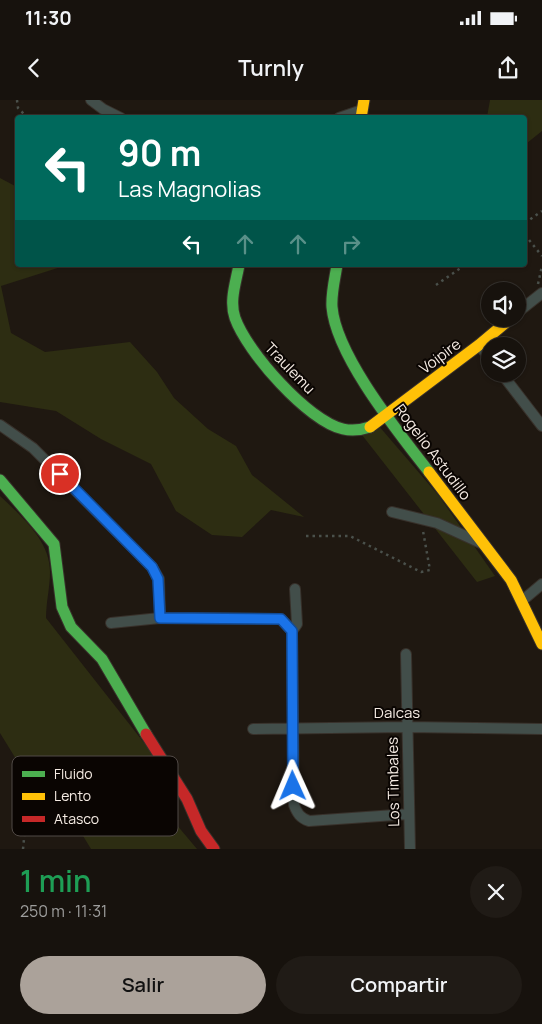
<!DOCTYPE html>
<html lang="es">
<meta charset="utf-8">
<style>
body{margin:0;font-family:Manrope,sans-serif;background:#201b16;color:#f1f3f6;height:100vh;display:flex;flex-direction:column;font-size:19px;white-space:nowrap}
*{box-sizing:border-box;margin:0}
p{font-size:16px;color:#9e9e9d}
.icon{flex:none;width:28px;height:28px;fill:none;stroke:currentColor;stroke-width:2;stroke-linecap:round;stroke-linejoin:round}
.map{position:relative;height:749px;overflow:hidden}
.sheet{display:flex;flex-direction:column;background:#17120d;flex:1}
.sheet>*{flex:none}
.guide{position:absolute;left:15px;top:15px;width:512px;height:152px;border-radius:5px;box-shadow:0 1px 4px #0004,0 0 0 1px #36322e;background:#00695c;color:#fff;overflow:hidden}
.tools{position:absolute;left:481px;top:182px;display:grid;gap:10px}
.tools a{display:grid;place-items:center;width:45px;height:45px;border-radius:50%;background:#17120d;box-shadow:0 1px 4px #0004,0 0 0 1px #36322e;font-size:25px}
.pin{position:absolute;display:grid;place-items:center;width:42px;height:42px;color:#fff;margin:-21px;border:2px solid #fff;border-radius:50%;box-shadow:0 1px 5px #0007}
.me{position:absolute;width:55px;margin:-28px;rotate:359deg;stroke-linejoin:round;filter:drop-shadow(0 0 4px #0008)}
.turn{display:flex;align-items:center;gap:18px;height:105px;padding:0 20px;font-size:22px}
.turn .icon{width:65px;height:65px;stroke-width:2.5}
.turn b{display:block;font-size:35px;line-height:42px}
.lanes{display:flex;align-items:center;height:48px;padding:0 20px;background:#0003;justify-content:center;gap:25px;direction:ltr}
.lanes .off{opacity:.35}
.round{display:grid;place-items:center;flex:none;width:52px;height:52px;border-radius:26px;background:#201b16}
.overview{display:flex;align-items:center;justify-content:space-between;height:85px;padding:0 20px}
h1{font-size:30px;font-weight:600;line-height:38px;color:#1e9e55}
.cta{display:flex;gap:10px;margin-top:auto;padding:10px 20px}
.cta a{flex:1;height:58px;border-radius:30px;background:#aba29a;color:#111;font-size:20px;font-weight:600;line-height:58px;text-align:center}
.cta a+a{background:#201b16;color:#f1f3f6}
.status{display:flex;justify-content:space-between;align-items:center;height:35px;padding:0 25px;background:#17120d;direction:ltr}
.status svg{height:14px;fill:currentColor}
header{display:flex;justify-content:space-between;align-items:center;height:65px;padding:0 20px;background:#17120d;font-size:22px;font-weight:600}
.map>svg:first-child{display:block}
.green{fill:#2d2d12}
.lines{fill:none;stroke-linecap:round;stroke-linejoin:round}
.street-casing{stroke:#38312b;stroke-width:12}
.fast-casing{stroke:#38312b;stroke-width:13}
.slow-casing{stroke:#38312b;stroke-width:13}
.jam-casing{stroke:#38312b;stroke-width:13}
.path{stroke:#4a504b;stroke-width:2.5;stroke-dasharray:2.5 4;stroke-linecap:butt}
.street{stroke:#424e4a;stroke-width:10}
.fast{stroke:#4caf50;stroke-width:11}
.slow{stroke:#ffc107;stroke-width:11}
.jam{stroke:#c62828;stroke-width:11}
.route-casing{stroke:#114b97;stroke-width:12}
.route{stroke:#1a73e8;stroke-width:9}
.labels{text-anchor:middle;dominant-baseline:central;stroke-width:4;stroke-linejoin:round;paint-order:stroke}
.street-label{font-size:15px;fill:#f6ece4;stroke:#0a0502}
.key{fill:#0a0502;stroke:#514a46;stroke-width:1}
.key-label{font-size:14px;fill:#f6ece4}
</style>
<div class="status"><b>11:30</b><svg viewBox="0 0 49 12"><path d="M0 12V9h3v3zM5 12V6h3v6zM10 12V3h3v9zM15 12V0h3v12zM26 1h20v11H26zM47 4h2v5h-2z"/></svg></div>
<header><svg class="icon" aria-label="back" viewBox="0 0 24 24"><path d="M15 5l-7 7 7 7"/></svg>Turnly<svg class="icon" aria-label="share" viewBox="0 0 24 24"><path d="M12 15V3M7 8l5-5 5 5M5 13v7h14v-7"/></svg></header>
<div class="map">
<svg width="542" height="749" viewBox="0 0 542 749">
<rect width="100%" height="100%" fill="#1f1811"/>
<!-- green -->
<path class="green" d="M490 0H542V31L527 43 525 54V18L487 17Z
M0 78 17 87 18 165H67L1 186 11 233 45 252 130 242 157 272 174 298 208 329 236 346 252 375 304 417 271 410 242 437 212 435 176 411 151 364 101 339 56 311 0 302Z
M378 325 439 396 495 476 477 482 362 335Z
M0 396C21 416 50 440 50 472 50 487 46 502 46 518L152 653 176 724 197 749H91L77 726 16 659 0 633Z"/>
<g class="lines">
<defs>
<path id="street" d="M91 0 103 9 121 18
M339 18 362 10
M518 212 542 193
M479 245 490 258
M502 274 542 326
M0 325 33 348 152 467 159 479 160 518
M392 412 437 423 483 444
M523 500 542 484
M111 523 160 518 281 519 292 531
M292 531 294 705C297 713 300 718 309 721L409 714
M292 531 297 524 295 489
M406 554 410 749
M253 629 407 627 542 629"/>
<path id="fast" d="M239 165C236 182 229 201 235 218 247 252 308 321 343 329 352 331 361 330 370 327
M337 165C335 178 331 194 332 207 336 256 399 333 429 372
M0 380 54 444 62 507 71 527 102 559 146 634"/>
<path id="slow" d="M361 18 364 0
M370 327 479 245 510 219
M429 372 511 480 542 544"/>
<path id="jam" d="M146 634 187 699 201 731 214 749"/>
</defs>
<!-- street casing -->
<use href="#street" class="street-casing"/>
<!-- fast casing -->
<use href="#fast" class="fast-casing"/>
<!-- slow casing -->
<use href="#slow" class="slow-casing"/>
<!-- jam casing -->
<use href="#jam" class="jam-casing"/>
<!-- path -->
<path class="path" d="M17 0 18 8 28 18
M525 123 542 111
M525 135 542 156
M538 184 542 166
M436 185 465 165
M306 436H350L421 472 430 470 423 431
M23 749 25 729"/>
<!-- street -->
<use href="#street" class="street"/>
<!-- fast -->
<use href="#fast" class="fast"/>
<!-- slow -->
<use href="#slow" class="slow"/>
<!-- jam -->
<use href="#jam" class="jam"/>
</g>
<g class="lines">
<defs>
<path id="route" d="M60 374 152 467 158 479 160 518 281 519 292 531 293 686"/>
</defs>
<!-- route casing -->
<use href="#route" class="route-casing"/>
<!-- route -->
<use href="#route" class="route"/>
</g>
<g class="labels">
<!-- street labels -->
<g class="street-label">
<text transform="translate(440 256) rotate(-37)">Voipire</text>
<text transform="translate(290 268) rotate(46)">Traulemu</text>
<text transform="translate(433 352) rotate(53)">Rogelio Astudillo</text>
<text x="397" y="612">Dalcas</text>
<text transform="translate(393 682) rotate(-91)">Los Timbales</text>
</g>
</g>
<!-- legend -->
<rect x="12" y="656" width="166" height="80" rx="8" class="key"/>
<rect x="22" y="671" width="23" height="6" fill="#4caf50"/>
<rect x="22" y="693" width="23" height="7" fill="#ffc107"/>
<rect x="22" y="716" width="23" height="6" fill="#c62828"/>
<g class="key-label">
<text x="54" y="679">Fluido</text>
<text x="54" y="701">Lento</text>
<text x="54" y="724">Atasco</text>
</g>
</svg>
<div class="tools">
<a><svg class="icon" aria-label="sound" viewBox="0 0 24 24"><path d="M4 9h4l5-4v14l-5-4H4zM17 9q2 3 0 6"/></svg></a>
<a><svg class="icon" aria-label="layers" viewBox="0 0 24 24"><path d="M12 4l9 5-9 5-9-5zM3 14l9 5 9-5"/></svg></a>
</div>
<div class="pin" style="left:60px;top:374px;background:#d93025"><svg class="icon" aria-label="arrive" viewBox="0 0 24 24"><path d="M6 21V4h12l-3 4 3 4H6"/></svg></div>
<svg class="me" style="left:293px;top:686px" viewBox="-20 -20 40 40"><path d="M0-17L14 15 0 8-14 15z" fill="#1a73e8" stroke="#fff" stroke-width="4"/></svg>
<div class="guide">
<div class="turn"><svg class="icon" aria-label="left" viewBox="0 0 24 24"><path d="M17 20v-9H6M10 6l-5 5 5 5"/></svg><div><b>90 m</b>Las Magnolias</div></div>
<div class="lanes"><svg class="icon" aria-label="left" viewBox="0 0 24 24"><path d="M17 20v-9H6M10 6l-5 5 5 5"/></svg><svg class="icon off" aria-label="ahead" viewBox="0 0 24 24"><path d="M12 20V5M6 11l6-6 6 6"/></svg><svg class="icon off" aria-label="ahead" viewBox="0 0 24 24"><path d="M12 20V5M6 11l6-6 6 6"/></svg><svg class="icon off" aria-label="right" viewBox="0 0 24 24"><path d="M7 20v-9h11M14 6l5 5-5 5"/></svg></div>
</div>
</div>
<section class="sheet">
<div class="overview"><div><h1>1 min</h1><p>250 m · 11:31</p></div><a class="round"><svg class="icon" aria-label="close" viewBox="0 0 24 24"><path d="M6 6l12 12M18 6L6 18"/></svg></a></div>
<div class="cta"><a>Salir</a><a>Compartir</a></div>
</section>
